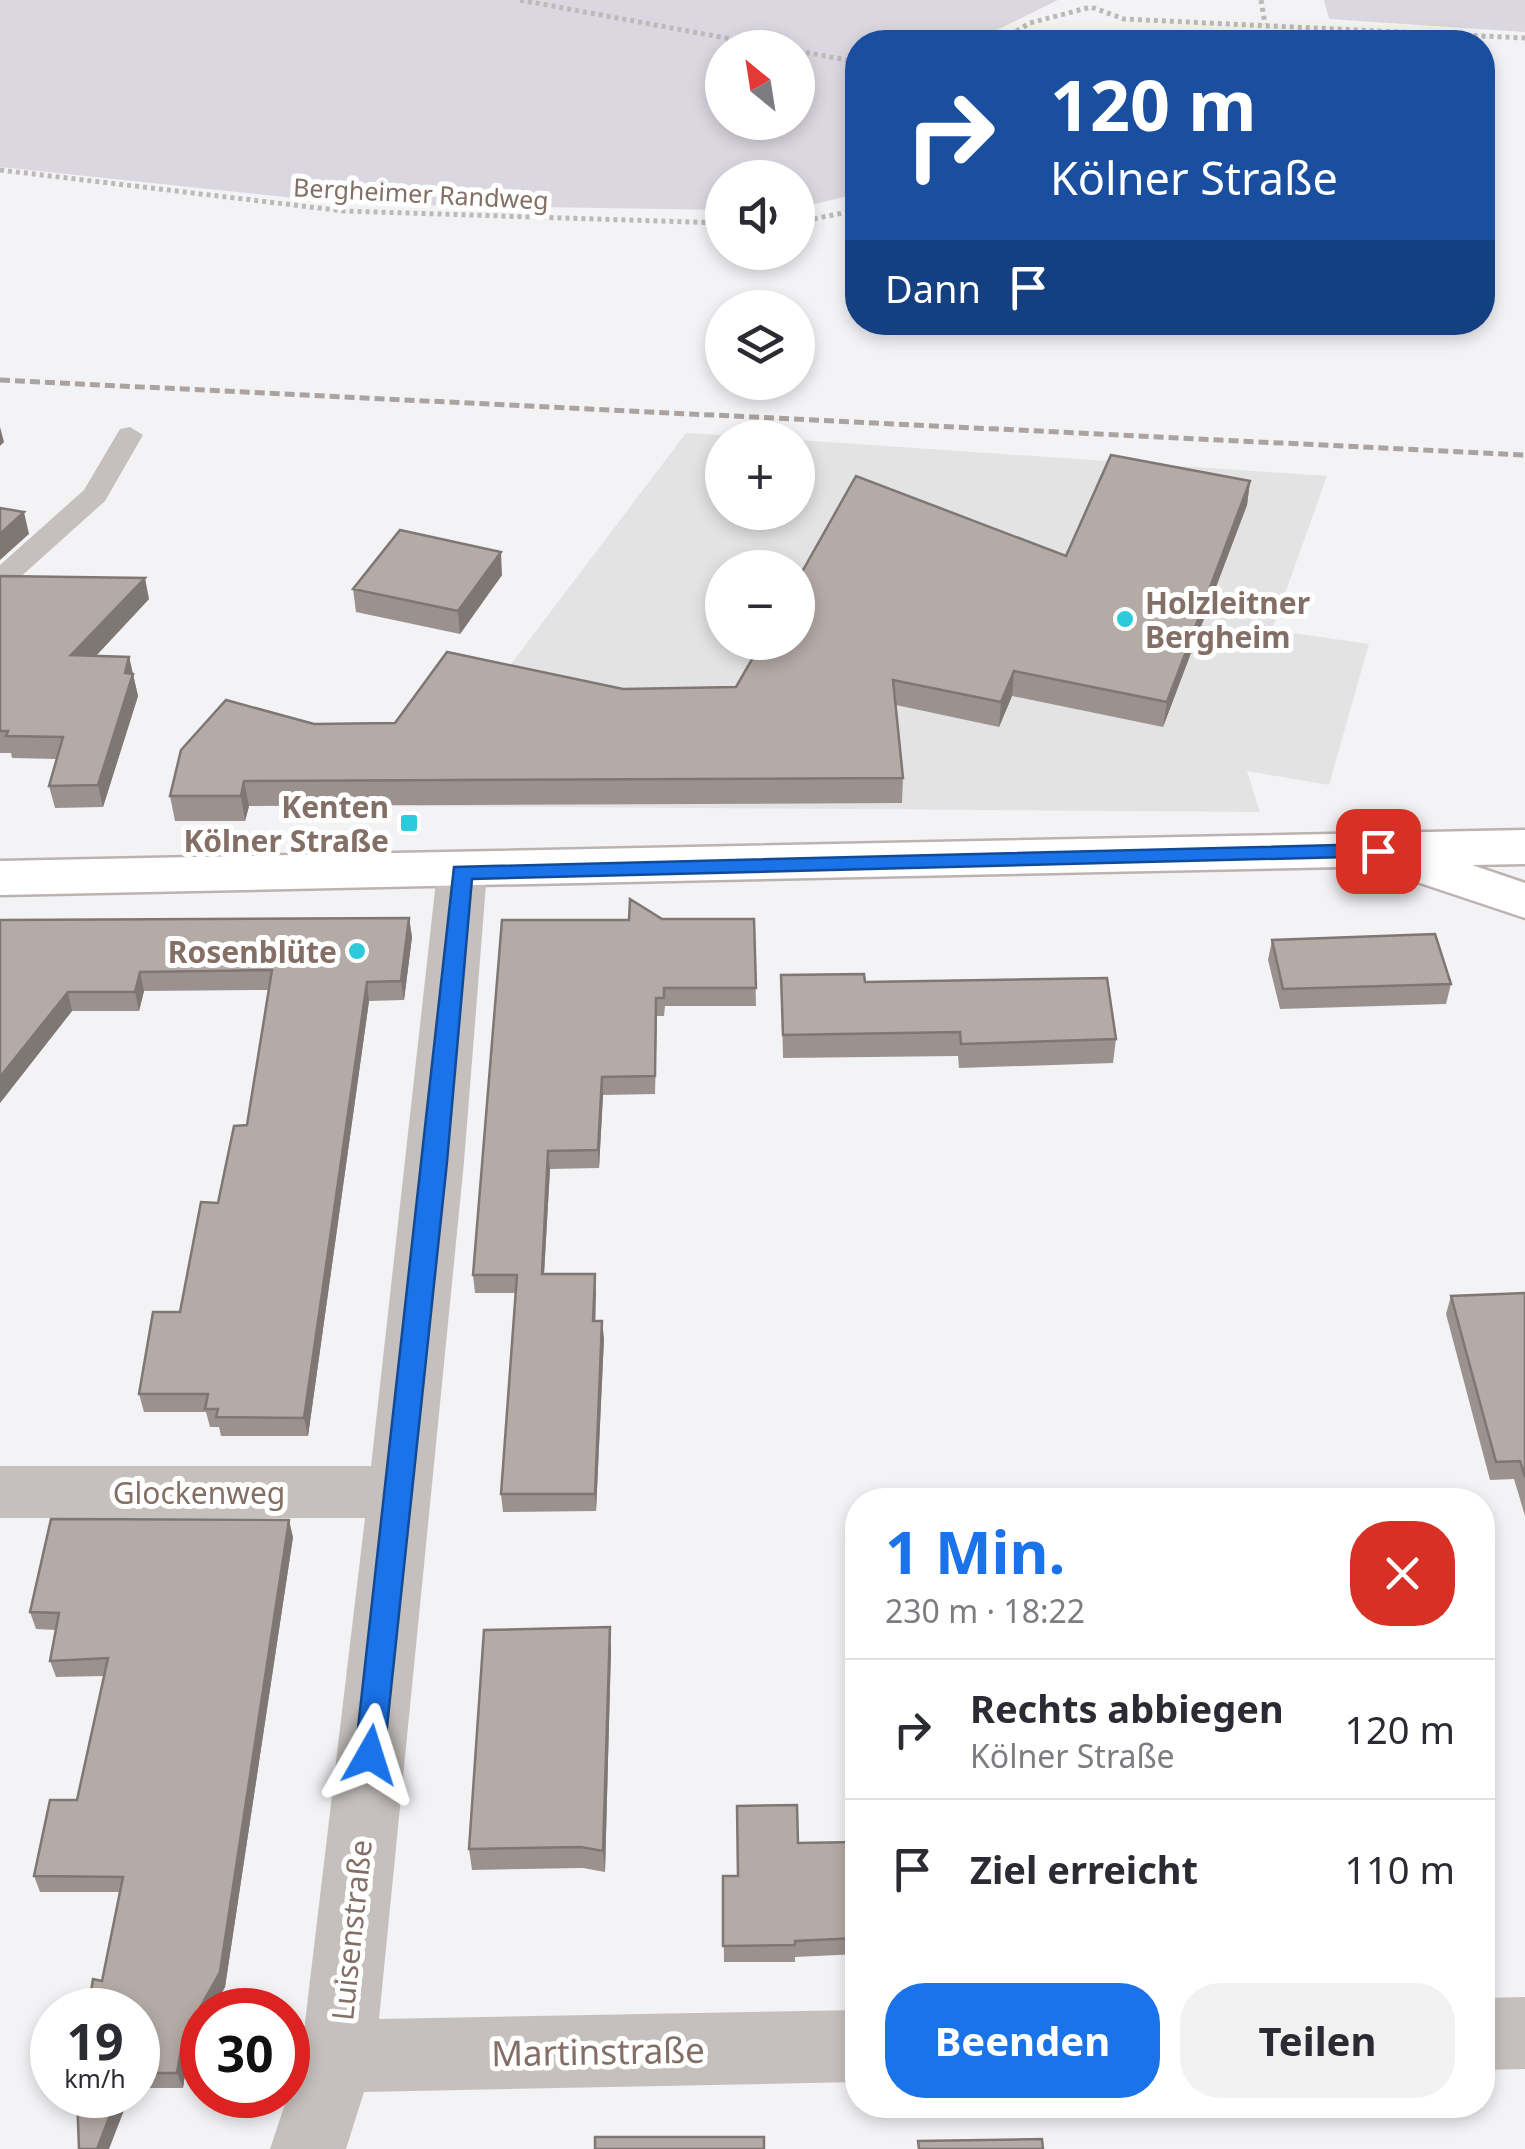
<!DOCTYPE html>
<html lang="de">
<meta charset="utf-8">
<style>
body{margin:0;font-family:"Noto Sans",sans-serif;background:#f2f2f3;color:#2b2b33;height:100vh;display:flex;flex-direction:column;font-size:38px;white-space:nowrap}
*{box-sizing:border-box;margin:0}
p{font-size:32px;color:#7c7c81}
.icon{flex:none;width:55px;height:55px;fill:none;stroke:currentColor;stroke-width:2;stroke-linecap:round;stroke-linejoin:round}
.map{position:relative;flex:1;overflow:hidden}
.sheet{position:absolute;left:845px;top:1488px;width:650px;height:630px;display:flex;flex-direction:column;background:#fff;border-radius:40px;box-shadow:0 5px 15px #0003}
.sheet>*{flex:none}
.guide{position:absolute;left:845px;top:30px;width:650px;height:305px;border-radius:40px;box-shadow:0 5px 15px #0003;background:#1a4fa0;color:#fff;overflow:hidden}
.needle{width:65px;rotate:330deg}
.tools{position:absolute;left:705px;top:30px;display:grid;gap:20px}
.tools a{display:grid;place-items:center;width:110px;height:110px;border-radius:50%;background:#fff;box-shadow:0 5px 15px #0003;font-size:50px}
.speed{position:absolute;left:30px;top:1988px;display:flex;gap:20px;font-size:50px;font-weight:700;text-align:center}
.speed>*{display:grid;place-content:center;width:130px;height:130px;border-radius:50%;background:#fff;box-shadow:0 5px 15px #0003;line-height:1}
.speed small{font-size:25px;font-weight:400}
.speed .limit{border:15px solid #d22;background:#fff;color:#111}
.pin{position:absolute;display:grid;place-items:center;width:85px;height:85px;color:#fff;margin:-42px;border-radius:20px;box-shadow:0 5px 15px #0006}
.me{position:absolute;width:110px;margin:-55px;rotate:6deg;stroke-linejoin:round;filter:drop-shadow(0 0 8px #0008)}
.turn{display:flex;align-items:center;gap:35px;height:210px;padding:0 40px;font-size:45px}
.turn .icon{width:130px;height:130px;stroke-width:2.5}
.turn b{display:block;font-size:70px;line-height:85px}
.then{display:flex;align-items:center;height:95px;padding:0 40px;background:#0003;gap:20px;font-size:38px}
.round{display:grid;place-items:center;flex:none;width:105px;height:105px;border-radius:40px;background:#f2f2f3}
.headline{display:flex;align-items:center;justify-content:space-between;height:170px;padding:0 40px}
h1{font-size:60px;font-weight:700;line-height:75px;color:#1a73e8}
.button{display:flex;gap:20px;margin-top:auto;padding:20px 40px}
.button a{flex:1;height:115px;border-radius:40px;background:#1a73e8;color:#fff;font-size:40px;font-weight:700;line-height:115px;text-align:center}
.button a+a{background:#f2f2f3;color:#2b2b33}
ul{padding:0;list-style:none}
li{display:flex;align-items:center;gap:30px;height:140px;padding:0 40px;border-top:2px solid #e1e1e2}
li div{flex:1}
li b{display:block;font-size:38px}
li em{font-style:normal}
.map>svg:first-child{display:block}
.built{fill:#e4e3e4;fill-rule:evenodd}
.green{fill:#dbd7e0;fill-rule:evenodd}
.lines{fill:none;stroke-linecap:round;stroke-linejoin:round}
.secondary-casing{stroke:#bab3b0;stroke-width:5}
.path{stroke:#bdb9b8;stroke-width:5;stroke-dasharray:4 4;stroke-linecap:butt}
.lane{fill:#c5c0bd;fill-rule:evenodd}
.street{fill:#c5c0bd;fill-rule:evenodd}
.secondary{fill:#fff;fill-rule:evenodd}
.rail{stroke:#aba39f;stroke-width:5;stroke-dasharray:10 5;stroke-linecap:butt}
.wall{fill:#9b928f}
.shaded-wall{fill:#7e7774}
.building{fill:#b4aaa6;stroke:#7e7774;stroke-width:2.5}
.route{fill:#1a73e8;stroke:#114b97;stroke-width:2.5}
.poi-dot{fill:#2dcadc;stroke:#fff;stroke-width:4}
.labels{text-anchor:middle;dominant-baseline:central;stroke-width:10;stroke-linejoin:round;paint-order:stroke}
.far-street-label{font-size:25px;fill:#836f66;stroke:#fff}
.poi-label{font-size:30px;font-weight:bold;fill:#836f66;stroke:#fff;text-anchor:end}
.street-label{font-size:30px;fill:#836f66;stroke:#fff}
.near-street-label{font-size:35px;fill:#836f66;stroke:#fff}
</style>
<div class="map">
<svg width="1525" height="2149" viewBox="0 0 1525 2149">
<rect width="100%" height="100%" fill="#f3f3f6"/>
<path class="built" d="M686,433l73,4 -37,1v74h76v-72l529,36 -55,154 97,14 -40,141 -82,-14 13,41 -845,-6 2,-18zM722,568h76v74h-76z"/>
<path class="green" d="M0,0h1058l-61,30 -5,12h-134l-1,152 -59,14v-30h-76v32l-372,-6 -350,-37zM722,48h76v74h-76z
M1324,0h201v32l-196,-13z"/>
<g class="lines">
<defs>
<path id="secondary" d="M1525,830v34l-53,1 53,18v35l-129,-43 -5,-9 -1391,29v-34z"/>
</defs>
<use href="#secondary" class="secondary-casing"/>
<path class="path" d="M520,0l260,48
M1261,0l4,24
M1006,42l2,-6 22,-13 61,-16 33,12 401,19
M798,51l60,11
M0,170l344,41 378,12
M798,222l60,-12"/>
<path class="lane" d="M130,427l13,8 -38,66 -89,80 -16,1v-17l84,-75 36,-61z"/>
<path class="street" d="M462,855l18,5 7,12 -23,290 -85,857 479,-9v72l-494,10 -18,57h-76l31,-93 64,-538h-365v-52h371l66,-594 7,-12z
M1525,1997v72l-43,1v-72z"/>
<use href="#secondary" class="secondary"/>
<path class="rail" d="M0,380l1525,75"/>
</g>
<path class="wall" d="M1250,481l-3,24 -84,222 -151,-31 -13,31 -103,-22 7,73 -1,25 -653,3 -4,15h-70l-5,-25 144,-72 81,-1 228,-34 113,-2z
M502,575l-42,59 -104,-22 -3,-23z
M0,576l149,23 -53,57 33,1 9,39 -35,111 -48,1 -6,-22 8,-27 -45,-1 -1,-5h-11z
M409,918l3,19 -8,63 -35,1 -61,435h-87l-2,-9h-9l-4,-15h-62l-5,-18 41,-82 38,-109 29,-78 22,-135 -125,1 -5,20h-67l-72,92v-183z
M754,919l2,87h-91l-1,10h-7l-2,78 -52,1 -4,73 -49,1 -6,105h51v47l9,17 -8,173 -93,1 -2,-18 14,-201h-40l-2,-18 156,-355z
M1272,940l179,44 -5,20 -166,5 -12,-49z
M781,975l84,7 251,57 -3,24 -154,5 -1,-12 -175,2z
M1525,1293v223l-11,-37 -24,1 -44,-166 5,-18z
M293,1537l-68,450 -13,23h-10v18l-14,25 -5,35h-45v-78l-36,-29 18,-89h-80l-6,-16 43,-76 27,-124 -48,1 -6,-16 6,-31 -20,-1 -6,-17z
M611,1649l-6,223 -22,-4 -111,2 -3,-21z
M858,1842v112l-63,3v5h-71l-1,-86h15l60,-33z"/>
<path class="shaded-wall" d="M0,427l4,15 -4,4z
M1250,481l-3,24 -84,222 4,-25z
M24,512l5,22 -29,26v-26z
M501,552l1,23 -42,59 -2,-23z
M145,578l4,21 -73,78 -5,-22z
M129,657l9,39 -35,111 -5,-22z
M1014,671l-2,25 -13,31 2,-25z
M244,781l5,25 -4,15 -4,-25z
M409,918l3,19 -8,63 -3,-19z
M140,972l4,19 -5,20 -4,-19z
M367,982l2,19 -61,435 -4,-18z
M68,992l4,19 -72,92v-26z
M602,1077l1,18 -4,73 -1,-18z
M548,1151l2,18 -7,123 -1,-18z
M595,1274l1,18 -1,47 -2,-18z
M602,1321l2,17 -8,173 -1,-17z
M289,1520l4,17 -68,450 -13,23h-10v18l-14,25 -5,35 -6,-15 6,-35z
M610,1627l1,22 -6,223 -2,-21z
M118,2095h12l-21,54h-12z"/>
<path class="building" d="M1111,455l139,26 -83,221 -153,-31 -13,31 -108,-22 10,98 -659,3 -3,15h-71l11,-46 45,-50 88,24 81,-1 52,-71 176,37 113,-2 26,-45h36v-63l58,-103 210,80z
M0,508l24,4 -24,22z
M400,530l101,22 -43,59 -105,-22z
M0,576l145,2 -74,77 58,2 -4,16 8,1 -35,111 -49,1 14,-49 -57,-1 2,-5h-8z
M630,899l32,20h92l2,69h-92v10h-8l-1,78 -53,1 -4,73 -50,1 -6,123h53l-2,47h9l-7,173h-94l16,-219h-44l29,-355h127z
M409,918l-8,63 -34,1 -63,436 -88,-1 2,-8h-13l3,-15h-69l14,-82h27l21,-110 17,1 16,-77 13,-1 25,-155 -132,2 -5,20h-67l-68,85v-157z
M1435,934l16,50 -168,5 -11,-49z
M864,974l1,8 242,-4 9,61 -155,5 -1,-12 -177,3 -2,-60z
M1525,1293v184l-5,-16 -24,1 -45,-166z
M51,1519l238,1 -69,452 -37,66 -6,35h-39v-63h-50l5,-31 9,2 21,-104 -89,-1 16,-76h27l31,-142 -58,3 9,-48 -29,-1z
M610,1627l-7,224 -22,-4 -112,2 15,-219z
M797,1805l1,38 60,-1v96l-63,3v4l-72,1v-70h15l-1,-70z
M77,2095h41l-21,54h-18z
M595,2137h169v12h-169z
M1042,2139l1,10h-124l-1,-8z"/>
<path class="route" d="M1378,844l11,7 -3,5 -914,23 -25,283 -63,593 -4,9 -10,4 -11,-4 -4,-9 99,-888z"/>
<g class="poi-dot">
<circle cx="1125" cy="619" r="10"/>
<rect x="399" y="813" width="20" height="20" rx="5"/>
<circle cx="357" cy="951" r="10"/>
</g>
<g class="labels">
<g class="far-street-label">
<text transform="translate(421 193) rotate(3)">Bergheimer Randweg</text>
</g>
<g class="poi-label">
<text x="1145" y="602" text-anchor="start">Holzleitner<tspan x="1145" dy="34">Bergheim</tspan></text>
<text x="389" y="806">Kenten<tspan x="389" dy="34">Kölner Straße</tspan></text>
<text x="337" y="951">Rosenblüte</text>
</g>
<g class="street-label">
<text x="199" y="1492">Glockenweg</text>
<text transform="translate(351 1930) rotate(-84)">Luisenstraße</text>
</g>
<g class="near-street-label">
<text transform="translate(598 2051) rotate(-1)">Martinstraße</text>
</g>
</g>
</svg>
<div class="tools">
<a><svg class="needle" viewBox="-14 -14 28 28"><path d="M0-13l5 13h-10z" fill="#e53935"/><path d="M0 13l5-13h-10z" fill="#7c7c81"/></svg></a>
<a><svg class="icon" aria-label="sound" viewBox="0 0 24 24"><path d="M4 9h4l5-4v14l-5-4H4zM17 9q2 3 0 6"/></svg></a>
<a><svg class="icon" aria-label="layers" viewBox="0 0 24 24"><path d="M12 4l9 5-9 5-9-5zM3 14l9 5 9-5"/></svg></a>
<a>+</a>
<a>−</a>
</div>
<div class="speed"><div>19<small>km/h</small></div><div class="limit">30</div></div>
<div class="pin" style="left:1378px;top:851px;background:#d93025"><svg class="icon" aria-label="arrive" viewBox="0 0 24 24"><path d="M6 21V4h12l-3 4 3 4H6"/></svg></div>
<svg class="me" style="left:370px;top:1755px" viewBox="-20 -20 40 40"><path d="M0-17L14 15 0 8-14 15z" fill="#1a73e8" stroke="#fff" stroke-width="4"/></svg>
<div class="guide">
<div class="turn"><svg class="icon" aria-label="right" viewBox="0 0 24 24"><path d="M7 20v-9h11M14 6l5 5-5 5"/></svg><div><b>120 m</b>Kölner Straße</div></div>
<div class="then">Dann<svg class="icon" aria-label="arrive" viewBox="0 0 24 24"><path d="M6 21V4h12l-3 4 3 4H6"/></svg></div>
</div>
<section class="sheet">
<div class="headline"><div><h1>1 Min.</h1><p>230 m · 18:22</p></div><a class="round" style="background:#d93025;color:#fff"><svg class="icon" aria-label="close" viewBox="0 0 24 24"><path d="M6 6l12 12M18 6L6 18"/></svg></a></div>
<ul>
<li><svg class="icon" aria-label="right" viewBox="0 0 24 24"><path d="M7 20v-9h11M14 6l5 5-5 5"/></svg><div><b>Rechts abbiegen</b><p>Kölner Straße</p></div><em>120 m</em></li>
<li><svg class="icon" aria-label="arrive" viewBox="0 0 24 24"><path d="M6 21V4h12l-3 4 3 4H6"/></svg><div><b>Ziel erreicht</b></div><em>110 m</em></li>
</ul>
<div class="button"><a>Beenden</a><a>Teilen</a></div>
</section>
</div>
